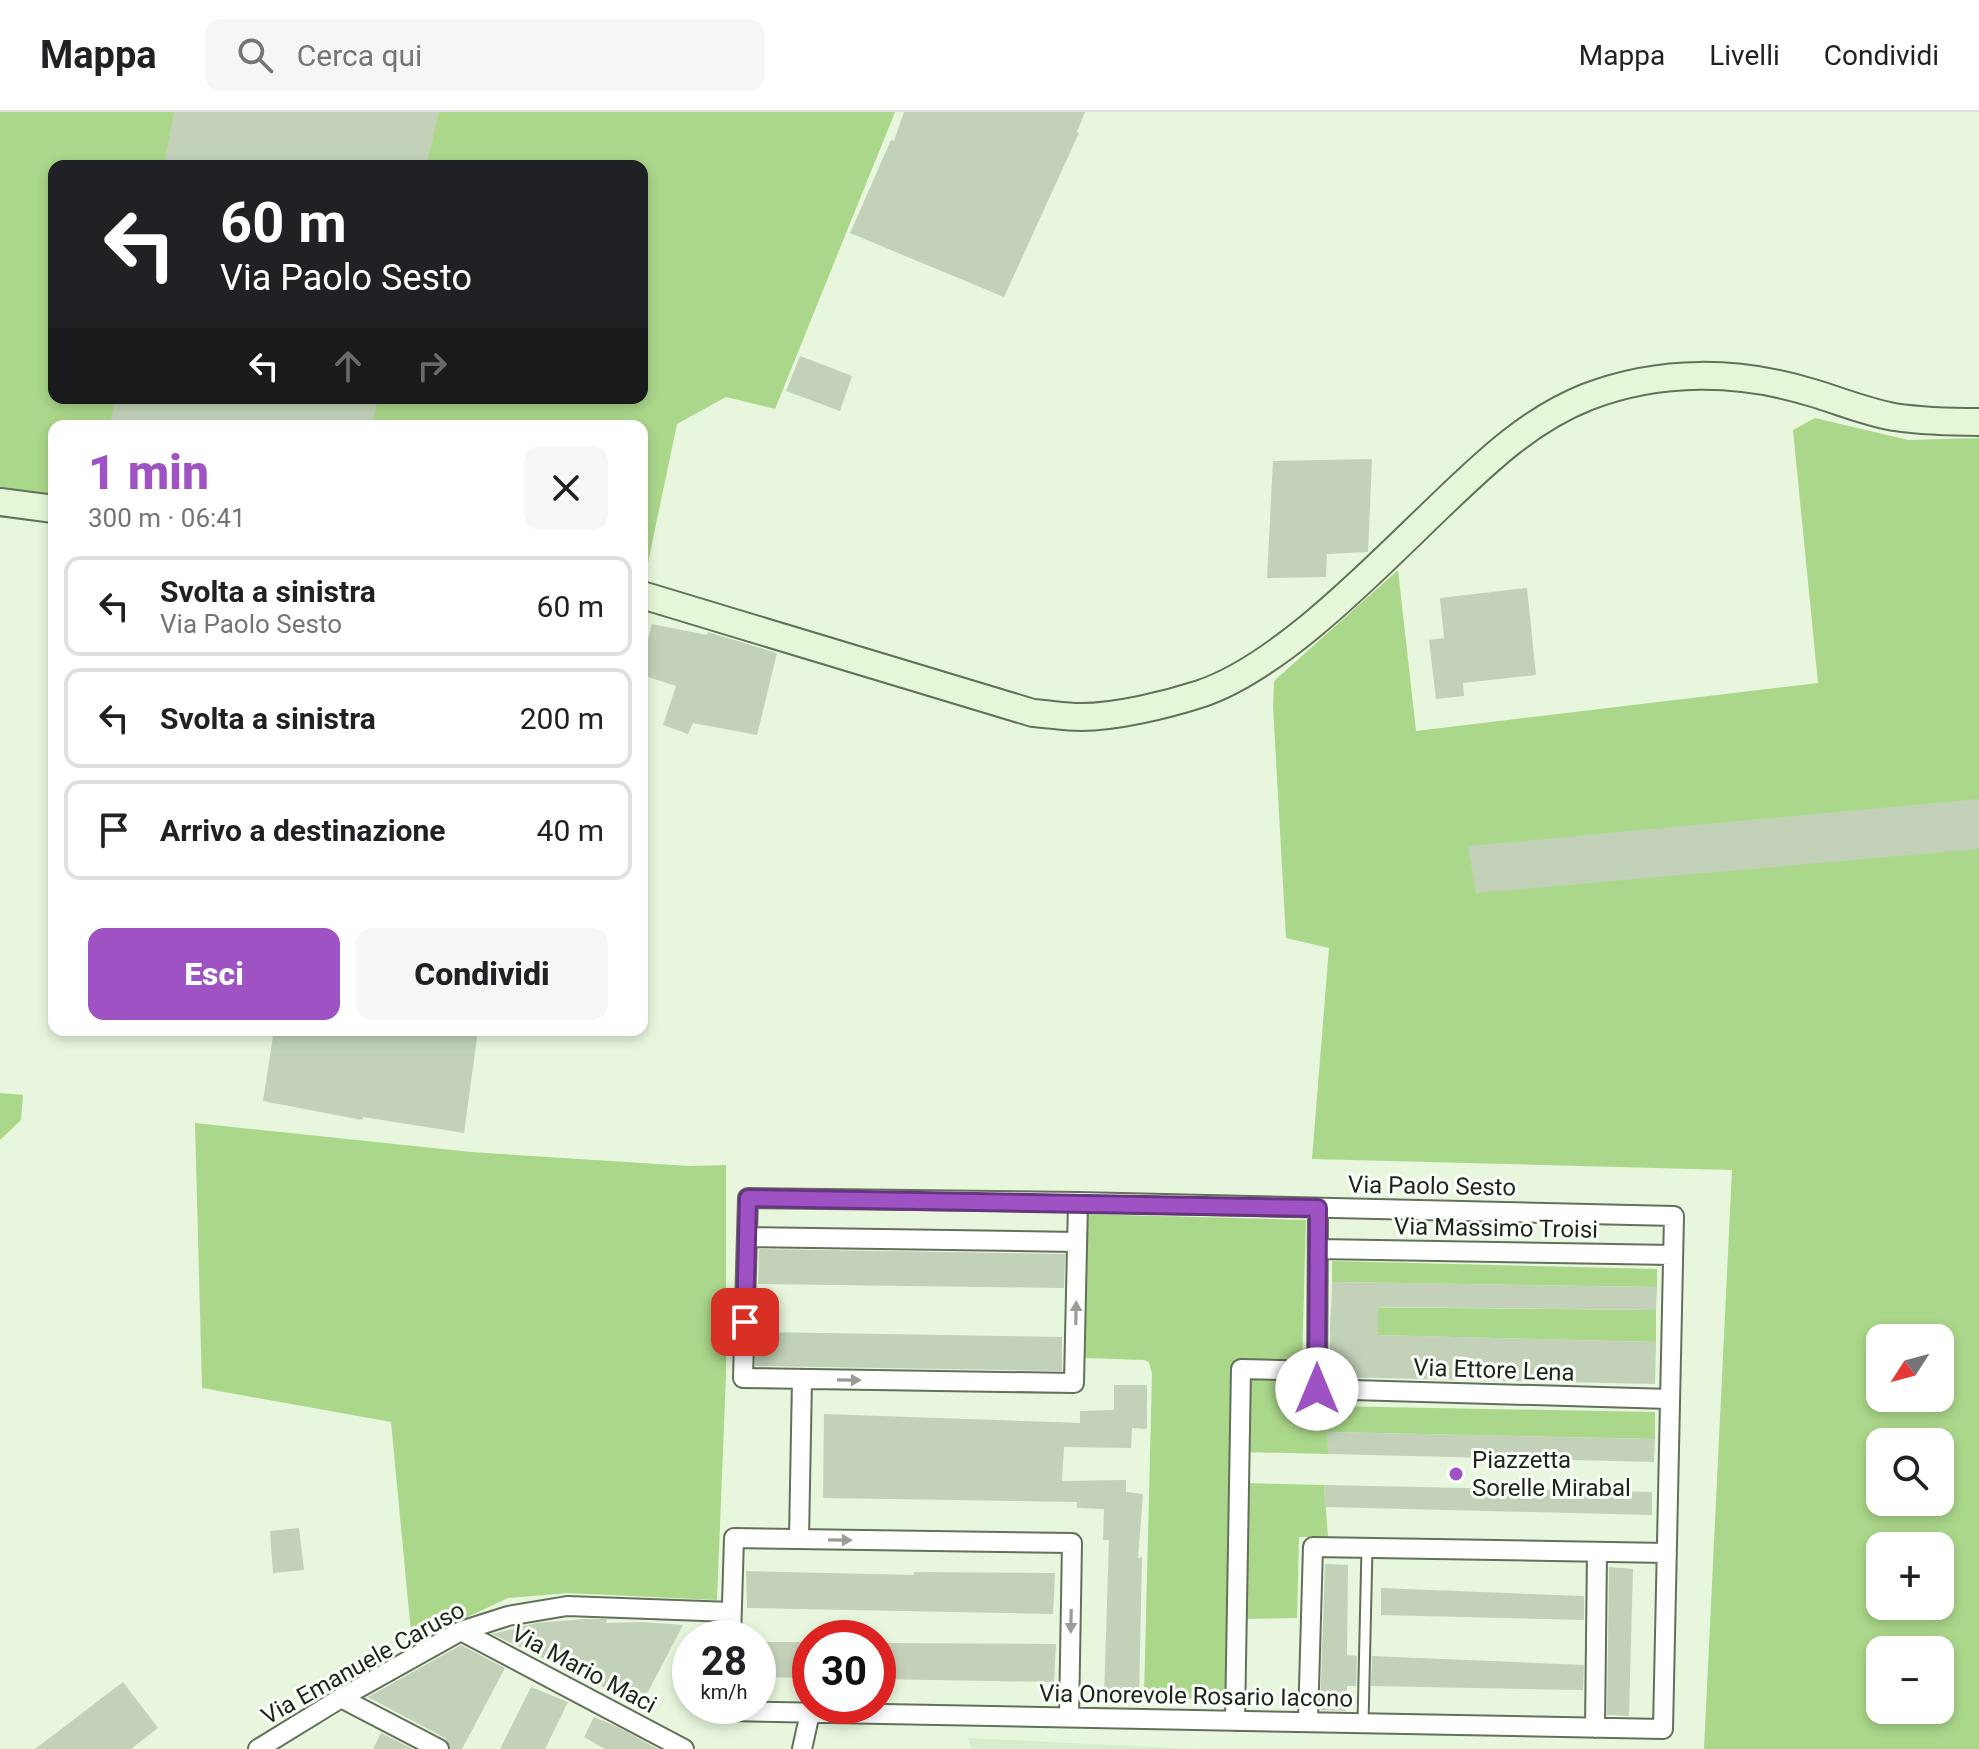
<!DOCTYPE html>
<html lang="it">
<meta charset="utf-8">
<style>
body{margin:0;font-family:Roboto,sans-serif;background:#f6f6f6;color:#202124;height:100vh;display:flex;flex-direction:column;font-size:30px;white-space:nowrap}
*{box-sizing:border-box;margin:0}
p{font-size:26px;color:#757577}
.icon{flex:none;width:44px;height:44px;fill:none;stroke:currentColor;stroke-width:2;stroke-linecap:round;stroke-linejoin:round}
.map{position:relative;flex:1;overflow:hidden}
.drawer{position:absolute;left:48px;top:308px;width:600px;height:616px;display:flex;flex-direction:column;background:#fff;border-radius:16px;box-shadow:0 4px 12px #0003}
.drawer>*{flex:none}
.top-card{position:absolute;left:48px;top:48px;width:600px;height:244px;border-radius:16px;box-shadow:0 4px 12px #0003;background:#202124;color:#fff;overflow:hidden}
.needle{width:52px;rotate:234deg}
.tools{position:absolute;left:1866px;top:1212px;display:grid;gap:16px}
.tools a{display:grid;place-items:center;width:88px;height:88px;border-radius:16px;background:#fff;box-shadow:0 4px 12px #0003;font-size:40px}
.speed{position:absolute;left:672px;top:1508px;display:flex;gap:16px;font-size:40px;font-weight:700;text-align:center}
.speed>*{display:grid;place-content:center;width:104px;height:104px;border-radius:50%;background:#fff;box-shadow:0 4px 12px #0003;line-height:1}
.speed small{font-size:20px;font-weight:400}
.speed .limit{border:12px solid #d22;background:#fff;color:#111}
.pin{position:absolute;display:grid;place-items:center;width:68px;height:68px;color:#fff;margin:-34px;border-radius:16px;box-shadow:0 4px 12px #0006}
.me{position:absolute;width:88px;margin:-44px;rotate:0deg;stroke-linejoin:round;filter:drop-shadow(0 0 6px #0008)}
.turn{display:flex;align-items:center;gap:28px;height:168px;padding:0 40px;font-size:36px}
.turn .icon{width:104px;height:104px;stroke-width:2.5}
.turn b{display:block;font-size:56px;line-height:68px}
.lanes{display:flex;align-items:center;height:76px;padding:0 40px;background:#0003;justify-content:center;gap:40px;direction:ltr}
.lanes .off{opacity:.35}
.round{display:grid;place-items:center;flex:none;width:84px;height:84px;border-radius:16px;background:#f6f6f6}
.summary{display:flex;align-items:center;justify-content:space-between;height:136px;padding:0 40px}
h1{font-size:48px;font-weight:800;line-height:60px;color:#9e52c4}
.cta{display:flex;gap:16px;margin-top:auto;padding:16px 40px}
.cta a{flex:1;height:92px;border-radius:16px;background:#9e52c4;color:#fff;font-size:32px;font-weight:800;line-height:92px;text-align:center}
.cta a+a{background:#f6f6f6;color:#202124}
ul{padding:0;list-style:none}
li{display:flex;align-items:center;gap:24px;height:100px;margin:0 16px 12px;padding:0 24px;border:4px solid #e0e0e0;border-radius:16px}
li div{flex:1}
li b{display:block;font-size:30px}
li em{font-style:normal}
header{display:flex;align-items:center;gap:48px;box-sizing:border-box;height:112px;padding:0 40px;background:#fff;border-bottom:2px solid #e0e0e0}
header strong{font-size:38px}
nav{display:flex;gap:44px;margin-inline-start:auto;font-size:28px}
.search{width:560px;height:72px;background:#f6f6f6;display:flex;align-items:center;gap:20px;box-sizing:border-box;padding:0 28px;border-radius:16px;color:#757577;font-size:30px}
.map>svg:first-child{display:block}
.built{fill:#d8ebcb}
.green{fill:#abd78a;fill-rule:evenodd}
.building{fill:#c2d1b8}
.lines{fill:none;stroke-linecap:round;stroke-linejoin:round}
.lane-casing{stroke:#63705a;stroke-width:13}
.street-casing{stroke:#63705a;stroke-width:22}
.secondary-casing{stroke:#63705a;stroke-width:30}
.lane{stroke:#fff;stroke-width:9}
.street{stroke:#fff;stroke-width:18}
.secondary{stroke:#e6f7d8;stroke-width:26}
.oneway{fill:#9a9c98}
.route-casing{stroke:#67357f;stroke-width:20}
.route{stroke:#9e52c4;stroke-width:14}
.poi-dot{fill:#9e52c4;stroke:#fbfff9;stroke-width:3}
.labels{text-anchor:middle;dominant-baseline:central;stroke-width:6;stroke-linejoin:round;paint-order:stroke}
.street-label{font-size:24px;fill:#1f241b;stroke:#fbfff9}
.poi-label{font-size:24px;fill:#1f241b;stroke:#fbfff9;text-anchor:start}
</style>
<header>
<strong>Mappa</strong>
<div class="search"><svg class="icon" aria-label="search" viewBox="0 0 24 24"><circle cx="10" cy="10" r="6"/><path d="M15 15l6 6"/></svg>Cerca qui</div>
<nav><a>Mappa</a><a>Livelli</a><a>Condividi</a></nav>
</header>
<div class="map">
<svg width="1979" height="1637" viewBox="0 0 1979 1637">
<rect width="100%" height="100%" fill="#e7f6dc"/>
<path class="built" d="M968,1626l227,11h-224z"/>
<path class="green" d="M0,0h895l-120,297 -49,-12 -49,27 -33,158 -2,-156h-588v74l-54,-9zM54,54h588v232h-588z
M1815,306l93,22 71,-2v1311h-275l28,-579 -420,-11 17,-211 -43,-10 -13,-232 1,-25 124,-111 18,161 402,-48 -25,-253zM1880,1226h60v60h-60zM1880,1330h60v60h-60zM1880,1434h60v60h-60zM1880,1538h60v60h-60z
M0,981l23,2 -2,25 -21,20z
M195,1011l276,29 218,14 37,-1v210l-9,225 -149,-7 -60,5 -96,45 -21,-221 -189,-34z
M1086,1102l220,6 -4,142 -62,3 -11,335 -85,-3 8,-323 -3,-12 -5,-2 -59,-2z
M1332,1149l325,8v18l-325,-5z
M1331,1195l325,3v32l-326,-8z
M1245,1261h57l2,30 23,2 1,6v-5l327,6v27l-327,-7v22l-84,-2z
M1243,1371l81,2 4,52h-29l-2,81 -55,1z"/>
<path class="building" d="M174,0h265l-13,54h-252l-10,-1z
M904,0h181l-8,20 2,1 -75,164 -154,-64 41,-93 3,1z
M800,244l52,20 -12,35 -54,-20z
M116,286h262l-6,28h-263z
M1372,347l-4,93 -41,2 -1,23 -59,1 6,-117z
M1527,476l9,87 -73,8 1,13 -28,3 -7,-59 15,-2 -4,-40z
M652,512l55,11 1,-3 69,21 -20,82 -64,-12 -5,11 -25,-9 13,-39 -34,-11v-13z
M1979,687v50l-503,44 -8,-47z
M274,918h204l-14,103 -101,-16 -1,3 -99,-19z
M759,1137l306,5 -1,34 -306,-4z
M1332,1170l325,5 -1,23 -278,-3v28l278,7 -1,42 -326,-7z
M756,1220l306,5v34l-307,-5z
M1114,1273h33v44l-15,-1 -1,20 -67,-1 -2,34 64,-1v12l17,2 -5,64 4,-1 -3,140 -35,-1 5,-156h-6l1,-31 -27,-1v-6l-254,-4 1,-84 256,9v-12l34,-1z
M1327,1320l328,7 -1,23 -326,-8z
M1324,1373l328,7v23l-327,-8z
M299,1416l5,42 -31,3 -3,-42z
M1325,1452l23,1 -1,90 10,1 -1,30h-9l-1,25 -26,-1z
M1609,1455l24,2 -4,147 -22,-1z
M746,1459l168,4v-3l141,1 -2,41 -306,-6z
M1381,1476l203,8v24l-203,-5z
M585,1507h22l-1,4 36,-1 41,3 -42,80 -149,-71 44,-11z
M758,1530h52v36l-52,-1z
M878,1531l178,1 -2,38 -176,-3z
M461,1533l44,23 -43,81h-11l-6,-11 -77,-41z
M1372,1544l212,9 -1,25 -212,-4z
M123,1570l35,46 -27,21h-96z
M531,1575l37,15 -23,47h-45z
M594,1605l24,10 40,22h-53l-21,-12z
M381,1621l32,16h-40z"/>
<g class="lines">
<defs>
<path id="lane" d="M1363,1611l4,-175"/>
<path id="street" d="M1318,1096l-1,181 353,10
M747,1125l330,5
M1318,1137l355,6
M799,1427l3,-160
M461,1519l223,118
M731,1526l3,-100 338,5 -3,174
M341,1586l98,51
M729,1594v5l934,18 11,-513 -596,-14 -330,-4 -5,180 331,5 4,-181
M1235,1609l6,-352 76,2
M1308,1610l5,-175 354,6
M1595,1616l2,-176
M258,1637l83,-51 120,-67 47,-15 59,-10 164,6
M802,1637l8,-36"/>
<path id="secondary" d="M0,390l54,7
M642,483l391,118c16,1 32,4 48,4 35,0 85,-12 119,-23 82,-27 179,-130 242,-190 44,-42 87,-84 145,-107 73,-28 152,-27 226,-4 27,8 53,19 81,24 28,4 57,5 85,5"/>
</defs>
<use href="#lane" class="lane-casing"/>
<use href="#street" class="street-casing"/>
<use href="#secondary" class="secondary-casing"/>
<use href="#lane" class="lane"/>
<use href="#street" class="street"/>
<use href="#secondary" class="secondary"/>
</g>
<defs><path id="oneway-solid" d="M-6-.8H1V-3.2L6.5 0L1 3.2V.8H-6Z" transform="scale(2)"/></defs>
<g class="oneway">
<use href="#oneway-solid" transform="translate(1076 1201) rotate(-89)"/>
<use href="#oneway-solid" transform="translate(849 1268) rotate(1)"/>
<use href="#oneway-solid" transform="translate(840 1428) rotate(1)"/>
<use href="#oneway-solid" transform="translate(1071 1509) rotate(91)"/>
</g>
<g class="lines">
<defs>
<path id="route" d="M745,1210l3,-124 570,10 -1,181"/>
</defs>
<use href="#route" class="route-casing"/>
<use href="#route" class="route"/>
</g>
<circle class="poi-dot" cx="1456" cy="1362" r="8"/>
<g class="labels">
<g class="street-label">
<text transform="translate(1432 1074) rotate(1)">Via Paolo Sesto</text>
<text transform="translate(1496 1116) rotate(1)">Via Massimo Troisi</text>
<text transform="translate(1494 1258) rotate(2)">Via Ettore Lena</text>
<text transform="translate(363 1551) rotate(-29)">Via Emanuele Caruso</text>
<text transform="translate(584 1557) rotate(28)">Via Mario Maci</text>
<text transform="translate(1196 1584) rotate(1)">Via Onorevole Rosario Iacono</text>
</g>
<g class="poi-label">
<text x="1472" y="1348">Piazzetta<tspan x="1472" dy="28">Sorelle Mirabal</tspan></text>
</g>
</g>
</svg>
<div class="tools">
<a><svg class="needle" viewBox="-14 -14 28 28"><path d="M0-13l5 13h-10z" fill="#e53935"/><path d="M0 13l5-13h-10z" fill="#757577"/></svg></a>
<a><svg class="icon" aria-label="search" viewBox="0 0 24 24"><circle cx="10" cy="10" r="6"/><path d="M15 15l6 6"/></svg></a>
<a>+</a>
<a>−</a>
</div>
<div class="speed"><div>28<small>km/h</small></div><div class="limit">30</div></div>
<div class="pin" style="left:745px;top:1210px;background:#d93025"><svg class="icon" aria-label="arrive" viewBox="0 0 24 24"><path d="M6 21V4h12l-3 4 3 4H6"/></svg></div>
<svg class="me" style="left:1317px;top:1277px" viewBox="-20 -20 40 40"><circle r="19" fill="#fff"/><path d="M0-13L10 11 0 6-10 11z" fill="#9e52c4"/></svg>
<div class="top-card">
<div class="turn"><svg class="icon" aria-label="left" viewBox="0 0 24 24"><path d="M17 20v-9H6M10 6l-5 5 5 5"/></svg><div><b>60 m</b>Via Paolo Sesto</div></div>
<div class="lanes"><svg class="icon" aria-label="left" viewBox="0 0 24 24"><path d="M17 20v-9H6M10 6l-5 5 5 5"/></svg><svg class="icon off" aria-label="ahead" viewBox="0 0 24 24"><path d="M12 20V5M6 11l6-6 6 6"/></svg><svg class="icon off" aria-label="right" viewBox="0 0 24 24"><path d="M7 20v-9h11M14 6l5 5-5 5"/></svg></div>
</div>
<section class="drawer">
<div class="summary"><div><h1>1 min</h1><p>300 m · 06:41</p></div><a class="round"><svg class="icon" aria-label="close" viewBox="0 0 24 24"><path d="M6 6l12 12M18 6L6 18"/></svg></a></div>
<ul>
<li><svg class="icon" aria-label="left" viewBox="0 0 24 24"><path d="M17 20v-9H6M10 6l-5 5 5 5"/></svg><div><b>Svolta a sinistra</b><p>Via Paolo Sesto</p></div><em>60 m</em></li>
<li><svg class="icon" aria-label="left" viewBox="0 0 24 24"><path d="M17 20v-9H6M10 6l-5 5 5 5"/></svg><div><b>Svolta a sinistra</b></div><em>200 m</em></li>
<li><svg class="icon" aria-label="arrive" viewBox="0 0 24 24"><path d="M6 21V4h12l-3 4 3 4H6"/></svg><div><b>Arrivo a destinazione</b></div><em>40 m</em></li>
</ul>
<div class="cta"><a>Esci</a><a>Condividi</a></div>
</section>
</div>
